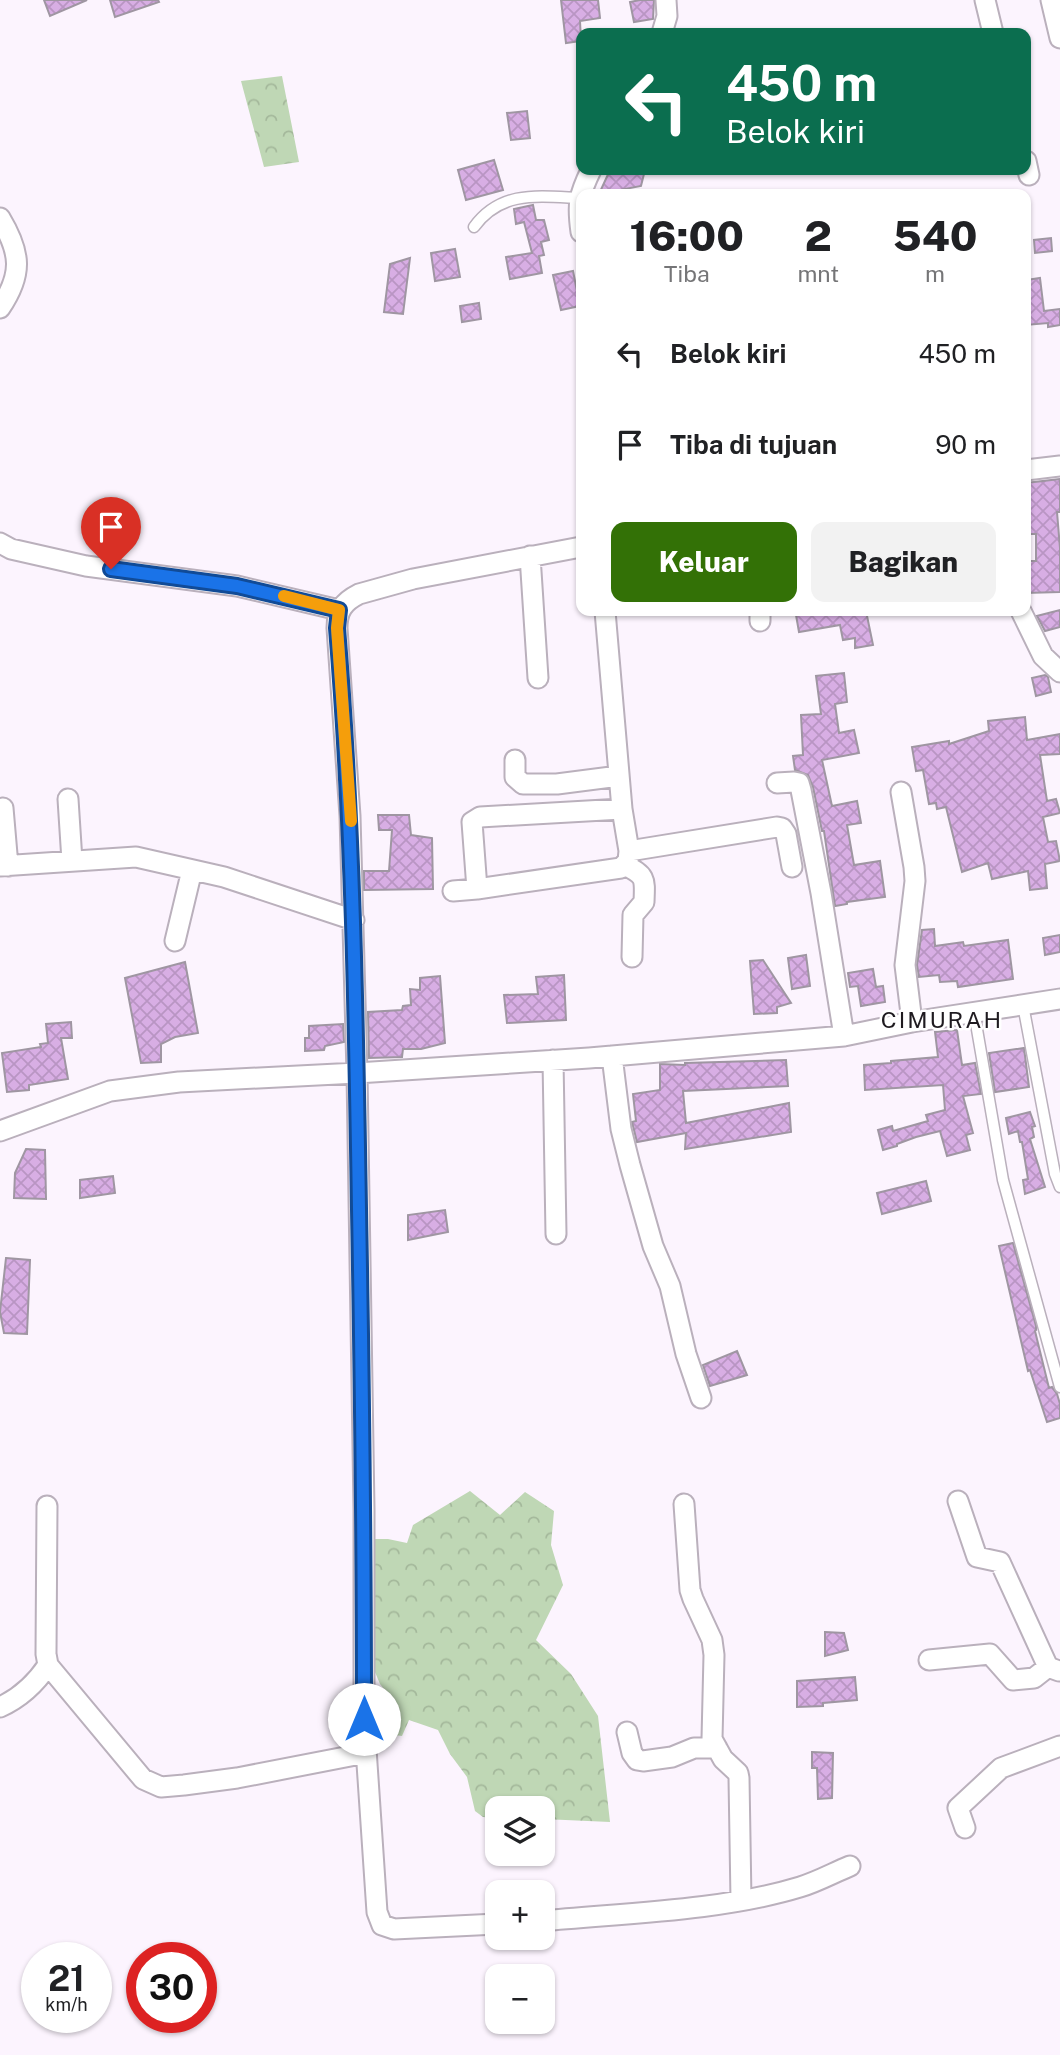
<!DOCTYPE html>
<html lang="id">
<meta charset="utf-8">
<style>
body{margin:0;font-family:"Public Sans",sans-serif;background:#f2f2f2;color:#202124;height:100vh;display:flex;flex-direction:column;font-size:26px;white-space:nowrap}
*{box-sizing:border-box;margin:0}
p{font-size:23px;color:#757577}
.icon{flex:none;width:38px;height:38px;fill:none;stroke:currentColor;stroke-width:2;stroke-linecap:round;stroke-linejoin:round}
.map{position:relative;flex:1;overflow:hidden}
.details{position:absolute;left:576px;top:189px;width:455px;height:427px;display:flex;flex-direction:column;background:#fff;border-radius:14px;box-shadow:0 2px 5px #0004}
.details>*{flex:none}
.guide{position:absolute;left:576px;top:28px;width:455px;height:147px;border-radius:14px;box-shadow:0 2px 5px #0004;background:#0b6e4f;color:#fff;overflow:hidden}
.controls{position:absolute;left:485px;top:1796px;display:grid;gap:14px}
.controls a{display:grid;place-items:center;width:70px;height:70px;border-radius:14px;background:#fff;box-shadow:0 2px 5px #0004;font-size:35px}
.speed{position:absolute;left:21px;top:1942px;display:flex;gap:14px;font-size:35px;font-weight:700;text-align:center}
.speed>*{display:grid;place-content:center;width:91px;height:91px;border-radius:50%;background:#fff;box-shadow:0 2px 5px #0004;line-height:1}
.speed small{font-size:18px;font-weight:400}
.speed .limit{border:10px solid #d22;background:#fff;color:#111}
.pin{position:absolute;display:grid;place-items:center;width:60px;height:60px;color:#fff;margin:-72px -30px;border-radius:50% 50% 50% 0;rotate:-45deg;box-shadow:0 0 7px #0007}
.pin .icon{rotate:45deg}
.me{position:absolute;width:77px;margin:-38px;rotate:0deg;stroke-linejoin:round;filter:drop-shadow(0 0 5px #0008)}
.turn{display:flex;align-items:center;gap:24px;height:147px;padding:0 35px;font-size:32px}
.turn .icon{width:91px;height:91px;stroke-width:2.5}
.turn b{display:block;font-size:49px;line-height:60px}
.eta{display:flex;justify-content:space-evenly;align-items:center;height:119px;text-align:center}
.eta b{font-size:42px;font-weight:800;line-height:49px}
.cta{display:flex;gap:14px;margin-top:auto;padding:14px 35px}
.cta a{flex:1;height:80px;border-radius:14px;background:#337106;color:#fff;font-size:28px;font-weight:800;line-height:80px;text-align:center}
.cta a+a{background:#f2f2f2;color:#202124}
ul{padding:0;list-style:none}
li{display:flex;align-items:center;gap:21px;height:91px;padding:0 35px}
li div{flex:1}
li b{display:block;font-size:26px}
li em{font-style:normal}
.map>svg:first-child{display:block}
.forest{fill:url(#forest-crowns)}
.building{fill:url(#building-cross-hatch);stroke:#9f96a2;stroke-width:2}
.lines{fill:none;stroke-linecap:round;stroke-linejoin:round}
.lane-casing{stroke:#bab0bc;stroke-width:13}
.street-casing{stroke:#bab0bc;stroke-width:23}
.lane{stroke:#fff;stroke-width:10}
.street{stroke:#fff;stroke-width:19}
.route-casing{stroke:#114b97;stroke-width:18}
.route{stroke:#1a73e8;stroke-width:12}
.slow{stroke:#f59e0b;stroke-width:12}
.labels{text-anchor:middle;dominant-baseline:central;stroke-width:5;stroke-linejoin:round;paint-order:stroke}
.quarter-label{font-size:23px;letter-spacing:2px;fill:#1f1b20;stroke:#fff}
</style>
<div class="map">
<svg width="1060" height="2055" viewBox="0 0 1060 2055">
<defs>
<pattern id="forest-crowns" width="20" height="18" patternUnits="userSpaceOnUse" patternTransform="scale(1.75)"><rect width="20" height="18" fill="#bfd7b5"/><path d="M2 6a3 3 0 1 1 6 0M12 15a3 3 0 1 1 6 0" fill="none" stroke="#a4b89b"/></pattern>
<pattern id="building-cross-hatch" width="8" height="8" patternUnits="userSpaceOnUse" patternTransform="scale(1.75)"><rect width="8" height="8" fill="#d8aee4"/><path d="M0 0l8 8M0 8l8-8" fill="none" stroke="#b995c3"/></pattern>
</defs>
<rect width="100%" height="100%" fill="#fcf4fe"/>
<path class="forest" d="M282,76l17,86 -35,5 -23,-86z
M470,1491l30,24 25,-23 29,19 -3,34 12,40 -27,55 35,34 27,42 12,106 -67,-3 -1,-11h-45v10l-14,-1 -8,-6 -8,-34 -17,-23 -12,-24 -29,-10 -7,16 -16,-2 6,-35 -12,-15 -8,-19 -1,-126h17l19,4 6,-18z"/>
<path class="building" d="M44,0h43l-37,16z
M110,0h48l1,2 -44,15z
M561,0h37l2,18 -20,3 1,20 -15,2z
M640,0h14l-1,19 -19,3 -4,-20z
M527,111l3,27 -19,2 -4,-27z
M494,160l9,30 -37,10 -8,-30z
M610,170h35l-4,16 -42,8z
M533,205l3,15h8l5,20 -8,2 3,13 -5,1 3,17 -32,6 -4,-22 26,-4 -8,-31 -8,2 -2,-15z
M1051,238l1,13 -17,2 -1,-13z
M455,249l5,28 -25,4 -4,-28z
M410,258l-7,56 -19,-2 6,-48z
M573,271l7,35 -19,4 -8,-35z
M1040,278l4,33 16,-2v16l-12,2v-4l-22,2v-12h2l-2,-33z
M479,303l2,16 -19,3 -2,-16z
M1060,479v33h-3l3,36v44l-34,1v-32h10v-27h-10v-51z
M1060,610v17l-15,4 -8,-15z
M820,611h46l7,34 -18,3v-10l-12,2 -3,-15 -41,7 -3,-17z
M844,673l3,29 -12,2 4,29 15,-3 5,23 -37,7 10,46 25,-5 4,22 -14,2 7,40 26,-4 5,36 -38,5v2l-12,2 -11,-75h-2l-9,-44 -5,-12 -13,-5 -2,-14 10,-1 -2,-40 20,-1 -5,-38z
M1045,675l3,2 3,15 -15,4 -4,-18z
M1025,717l2,23 33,-6v20l-20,1 7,46 9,-2 4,14 -17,4 5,25 8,-1 4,20 -15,3 2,24 -17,2 -2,-19 -36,8 -4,-16 -26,9 -16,-65 -9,2 -1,-6 -7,1 -6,-34 -7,1 -4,-24 37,-6v3l40,-13 -1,-10z
M378,815h31l2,20 21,3 1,51 -69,1v-19h25l3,-41h-13z
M934,929l1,17 28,-4 1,4 44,-6 5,39 -55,8 -1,-6 -17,1 -1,-7 -20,2 -2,-12 5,-35z
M1060,935v17l-15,3 -2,-17z
M806,955l4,31 -18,3 -4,-31z
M763,960l28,43 -14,4v6l-23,1 -4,-53z
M185,962l13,71 -23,4 -14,7v18l-20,1 -16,-85z
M873,969l3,18 7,-1 2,16 -24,4 -3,-20 -8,1 -2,-14z
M564,975l2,45 -59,3 -3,-28 34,-1 -2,-17z
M440,976l5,67 -24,6h-18l-1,8 -33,1 -1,-46 34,-2 1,-4 8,-1 -1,-16 10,1v-12z
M71,1022l1,16h-11l7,41 -39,6v5l-22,2 -5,-39 39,-6 -1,-3 8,-1 -2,-19z
M343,1024l1,18 -19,4 -1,4 -19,1v-13h4v-12z
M957,1030l5,35 13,-2 6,31 -18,2 10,37 -7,2 4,15 -23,6 -7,-25 -24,6 -19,7v2l-14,4 -5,-20 14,-4 1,5 35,-10 -2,-6 19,-5 -2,-25 -78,5 -1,-25 27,-2v-2l47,-4 -3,-25z
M1024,1048l5,39 -34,5 -6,-39z
M786,1060l2,26 -105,5 3,32 103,-20 2,29 -106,17 1,-16 -49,9 -5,-20 4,-1 -3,-27 27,-4v-26l25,1v-2z
M1030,1112l5,14 -3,1 2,10 -4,2 15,48 -20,7 -2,-14 5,-1 -6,-37h-2l-2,-11 -9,3 -3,-16z
M26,1149l19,1 1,49 -32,-1 1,-25z
M113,1176l2,17 -35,5v-18z
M926,1181l5,20 -49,13 -5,-21z
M445,1210l3,22 -40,8v-25z
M1013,1243l23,83v4l-1,1 14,57 3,-1 5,7 3,10v14l-13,4 -17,-52 -2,1 -29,-125z
M6,1258l24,2 -3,74 -23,-1 -4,-21z
M737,1351l10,24 -37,11 -7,-21z
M825,1632l19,1 4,17 -23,6z
M855,1677l2,23 -34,3v3l-26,1v-26z
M812,1752l21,1 -1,45 -14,1 -1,-31h-5z"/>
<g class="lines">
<defs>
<path id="lane" d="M474,227c27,-37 65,-31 105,-29
M1023,1005l32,169 5,13
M974,1012l29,168 57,207"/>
<path id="street" d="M985,0l8,33
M1051,0l9,38
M662,33l5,-17 -1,-16
M1026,161l3,14
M0,218c21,35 23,56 0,90
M581,232c-4,-29 -2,-37 10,-62
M1026,470l34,-4
M0,543l11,6 75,17 151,20 102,24
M530,556l8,122
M605,611l17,198 7,42 -1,10 -7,7 -144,21 -5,-67 8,-5 142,-8
M760,611v10
M1021,611l22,45 17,16
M515,760v17l8,7h34l62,-8
M777,783l17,-1 5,1 2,7 20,103 23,143
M901,792l13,75 1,14 -10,84 7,57
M68,799l4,62
M3,808l5,58
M629,851l148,-24 5,1 4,6 6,33
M625,865c21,11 20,13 19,37l-11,13 -1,42
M0,866l136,-9 88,20 130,43
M453,891l24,-2
M175,941l17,-71
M612,1056l9,73 9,36 23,81 17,40 16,68 15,44
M553,1060l3,174
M0,1131l110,-40 69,-9 178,-9 -7,-257 -13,-188c0,-17 6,-26 22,-34l54,-15 168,-32
M958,1501l19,56 23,5 48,105
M684,1504l6,86 3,9 19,41 2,15 -2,84 11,20 15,14 1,5 2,122
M47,1506l-1,148 2,11 95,114 18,8 23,-2 53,-7 129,-25
M929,1660l61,-6 23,26 21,-2 14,-11 11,4
M0,1707c20,-9 36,-24 48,-42
M627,1732l5,21 5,7 6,1 29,-4 22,-9h23
M965,1828l-7,-20 43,-40 59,-22
M542,1921c83,-8 179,-10 258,-34 17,-5 33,-14 50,-21
M497,1924l-103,5 -12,-4 -5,-13 -13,-193v-209l-7,-437 232,-15 255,-22 68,-14 148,-23"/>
</defs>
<use href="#lane" class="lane-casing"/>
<use href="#street" class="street-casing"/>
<use href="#lane" class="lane"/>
<use href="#street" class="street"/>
</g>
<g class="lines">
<defs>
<path id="route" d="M111,569l126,17 102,24 -2,18c16,194 19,387 22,581 3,170 5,340 5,510"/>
</defs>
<use href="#route" class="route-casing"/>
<use href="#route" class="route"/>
<path class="slow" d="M284,596l55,14 -2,18 14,193"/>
</g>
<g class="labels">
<g class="quarter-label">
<text x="942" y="1019">CIMURAH</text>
</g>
</g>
</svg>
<div class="controls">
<a><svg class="icon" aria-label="layers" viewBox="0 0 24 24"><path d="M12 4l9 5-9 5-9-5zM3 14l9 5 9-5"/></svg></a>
<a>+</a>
<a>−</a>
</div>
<div class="speed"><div>21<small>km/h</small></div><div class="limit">30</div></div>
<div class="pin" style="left:111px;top:569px;background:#d93025"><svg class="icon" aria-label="arrive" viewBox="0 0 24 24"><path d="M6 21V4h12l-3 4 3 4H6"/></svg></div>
<svg class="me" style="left:364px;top:1719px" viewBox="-20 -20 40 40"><circle r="19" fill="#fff"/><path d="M0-13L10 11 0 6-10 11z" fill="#1a73e8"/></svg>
<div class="guide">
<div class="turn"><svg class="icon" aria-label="left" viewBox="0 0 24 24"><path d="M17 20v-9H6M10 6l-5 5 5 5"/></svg><div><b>450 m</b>Belok kiri</div></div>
</div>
<section class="details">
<div class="eta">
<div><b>16:00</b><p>Tiba</p></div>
<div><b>2</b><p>mnt</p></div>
<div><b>540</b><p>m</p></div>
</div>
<ul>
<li><svg class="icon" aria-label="left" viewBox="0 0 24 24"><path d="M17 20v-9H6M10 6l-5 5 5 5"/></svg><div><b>Belok kiri</b></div><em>450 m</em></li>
<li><svg class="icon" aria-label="arrive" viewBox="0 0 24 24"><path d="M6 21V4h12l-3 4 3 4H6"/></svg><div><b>Tiba di tujuan</b></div><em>90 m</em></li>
</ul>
<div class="cta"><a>Keluar</a><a>Bagikan</a></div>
</section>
</div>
